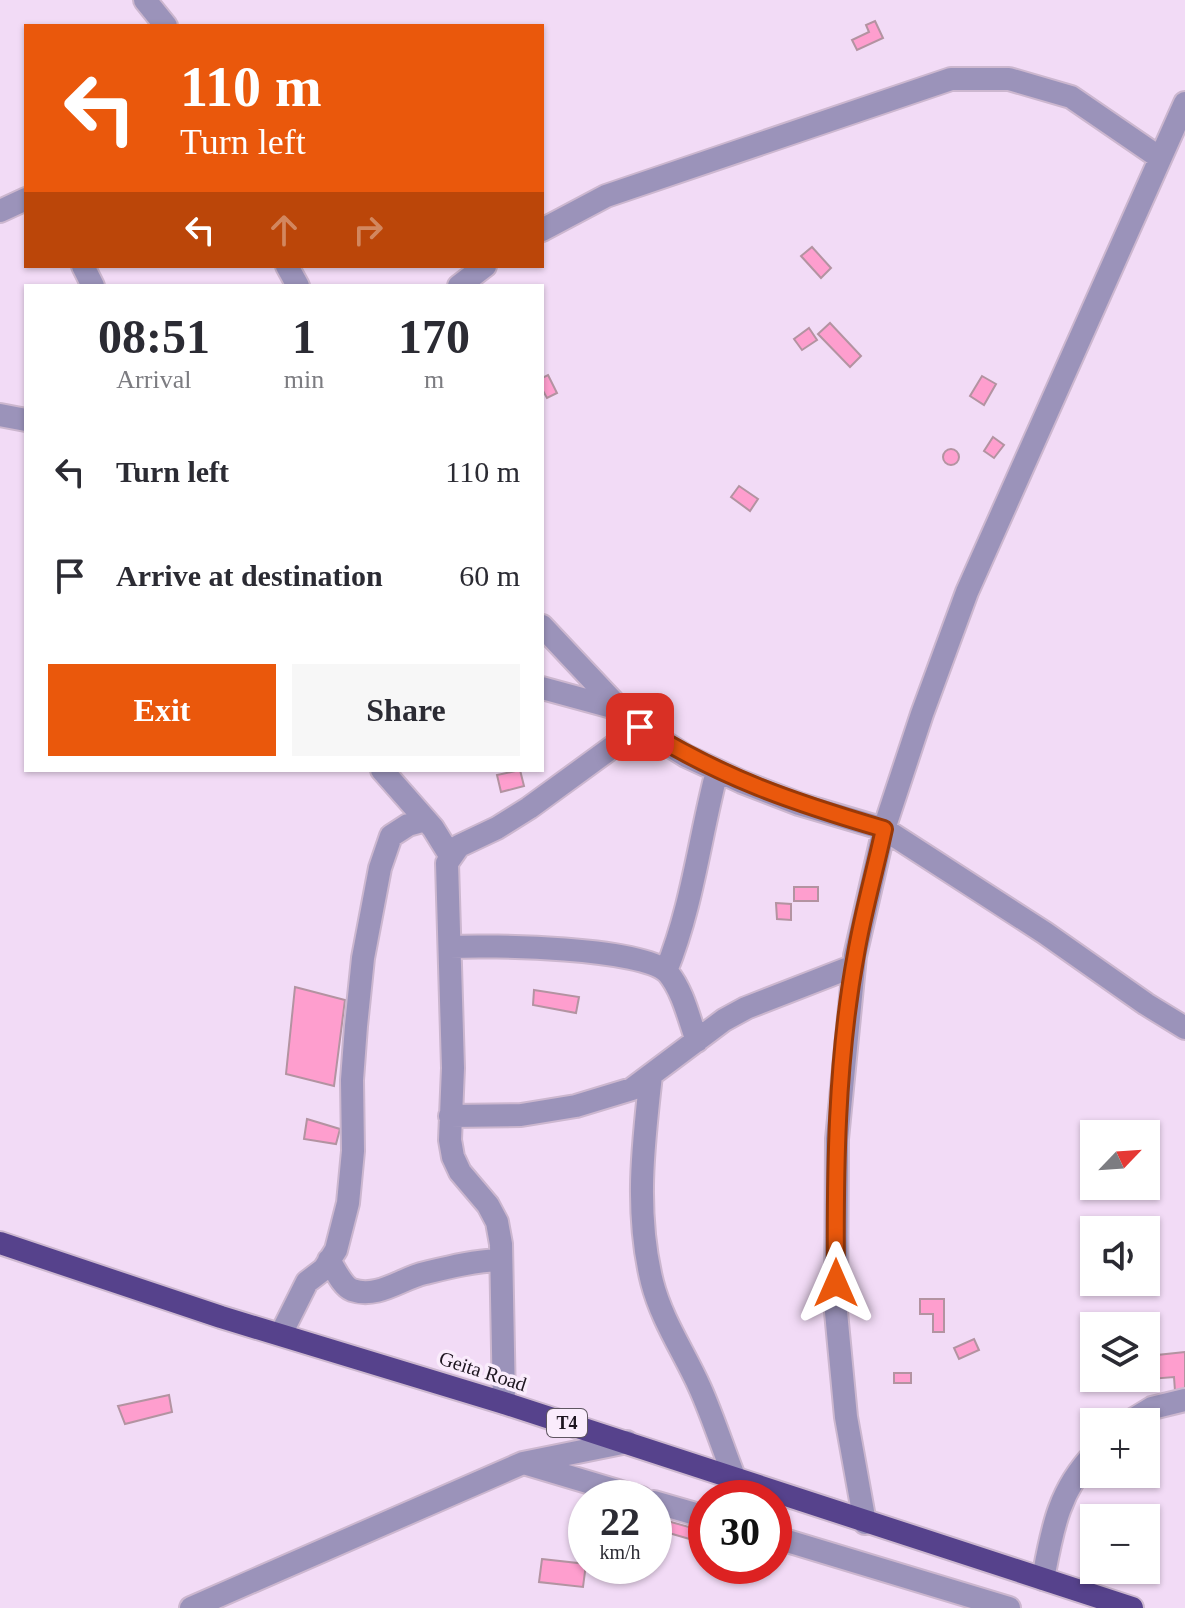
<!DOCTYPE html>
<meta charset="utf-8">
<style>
body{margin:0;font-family:"Times New Roman",serif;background:#f7f7f7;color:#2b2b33;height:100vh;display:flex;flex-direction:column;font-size:30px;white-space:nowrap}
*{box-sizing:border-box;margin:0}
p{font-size:26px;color:#7c7c81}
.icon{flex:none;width:44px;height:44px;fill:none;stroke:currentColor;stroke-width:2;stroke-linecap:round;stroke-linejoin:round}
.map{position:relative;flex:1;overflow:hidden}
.details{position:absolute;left:24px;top:284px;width:520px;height:488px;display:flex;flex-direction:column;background:#fff;border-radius:0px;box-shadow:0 2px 6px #0004}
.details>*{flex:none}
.hud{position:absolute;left:24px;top:24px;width:520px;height:244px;border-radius:0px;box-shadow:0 2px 6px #0004;background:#ea580c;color:#fff;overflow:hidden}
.needle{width:52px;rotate:65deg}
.tools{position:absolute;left:1080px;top:1120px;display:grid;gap:16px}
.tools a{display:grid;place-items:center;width:80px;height:80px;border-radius:0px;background:#fff;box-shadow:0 2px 6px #0004;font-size:40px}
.speed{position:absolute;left:568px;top:1480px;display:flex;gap:16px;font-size:40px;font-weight:700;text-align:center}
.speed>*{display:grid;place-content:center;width:104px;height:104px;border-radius:50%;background:#fff;box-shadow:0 2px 6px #0004;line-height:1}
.speed small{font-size:20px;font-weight:400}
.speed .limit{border:12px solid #d22;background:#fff;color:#111}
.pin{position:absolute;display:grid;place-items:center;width:68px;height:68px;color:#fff;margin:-34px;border-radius:16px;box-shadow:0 4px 12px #0006}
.me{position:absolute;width:88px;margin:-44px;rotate:0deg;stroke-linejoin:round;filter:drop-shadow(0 0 6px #0008)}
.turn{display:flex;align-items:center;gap:28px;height:168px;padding:0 24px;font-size:36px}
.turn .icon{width:104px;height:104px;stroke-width:2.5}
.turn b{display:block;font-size:56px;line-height:68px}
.lanes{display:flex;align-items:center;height:76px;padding:0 24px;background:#0003;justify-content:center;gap:40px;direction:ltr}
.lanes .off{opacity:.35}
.eta{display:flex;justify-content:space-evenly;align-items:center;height:136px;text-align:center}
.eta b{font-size:48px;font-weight:800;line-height:56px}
.cta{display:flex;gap:16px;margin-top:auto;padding:16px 24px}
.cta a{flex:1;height:92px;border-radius:0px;background:#ea580c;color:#fff;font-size:32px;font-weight:800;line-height:92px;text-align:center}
.cta a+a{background:#f7f7f7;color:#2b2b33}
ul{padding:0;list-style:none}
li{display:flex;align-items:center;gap:24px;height:104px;padding:0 24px}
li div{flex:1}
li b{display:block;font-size:30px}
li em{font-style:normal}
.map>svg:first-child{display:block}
.building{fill:#fe9ece;stroke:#b393a1;stroke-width:2}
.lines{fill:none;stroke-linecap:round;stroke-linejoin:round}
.minor-casing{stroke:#ccb7cf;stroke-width:26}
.trunk-casing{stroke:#ccb7cf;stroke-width:26}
.minor{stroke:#9b93ba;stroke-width:22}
.trunk{stroke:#56428c;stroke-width:22}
.route-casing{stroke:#983908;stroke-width:20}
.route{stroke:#ea580c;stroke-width:14}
.labels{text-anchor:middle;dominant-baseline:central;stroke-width:7;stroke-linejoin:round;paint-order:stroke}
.shield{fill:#faecfc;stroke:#5f5661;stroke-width:2}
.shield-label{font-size:18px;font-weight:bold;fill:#1d151f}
.street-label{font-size:20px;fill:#1d151f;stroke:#faecfc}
</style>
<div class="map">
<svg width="1185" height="1608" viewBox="0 0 1185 1608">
<rect width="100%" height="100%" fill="#f2dbf6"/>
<path class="building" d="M875,21l8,17 -26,12 -5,-10 17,-8 -3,-7z
M812,247l19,21 -10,10 -20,-22z
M830,323l31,33 -11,11 -32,-33z
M809,328l8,12 -15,10 -8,-11z
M548,375l9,18 -10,5 -5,-9v-11z
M982,376l14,8 -12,21 -14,-9z
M993,437l11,8 -10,13 -10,-7z
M943 457a8 8 0 1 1 16 0a8 8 0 1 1-16 0Z
M739,486l19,13 -8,12 -19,-14z
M520,770l4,16 -23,6 -4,-17z
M794,887h24v14h-24z
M776,903l15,1v16l-14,-1z
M295,987l50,13 -11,86 -48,-12z
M534,990l45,7 -3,16 -43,-8z
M307,1119l33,10 -4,15 -32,-5z
M920,1299h24v33h-11v-18h-13z
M974,1339l5,11 -20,9 -5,-11z
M1185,1352v38l-10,1 -1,-14 -24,2 -2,-23z
M894,1373h17v10h-17z
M169,1395l3,17 -47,12 -7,-18z
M664,1520l32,9 -3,11 -31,-9z
M542,1559l44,5 -3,23 -44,-5z"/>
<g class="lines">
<defs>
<path id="minor" d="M145,0l21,26
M0,211l26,-12
M542,230l64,-34 345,-117h58l62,18 89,61
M83,266l10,20
M287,266l11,20
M459,286l26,-20
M0,415l26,5
M542,626l78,83 20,18 46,29 56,26 57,22 85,25 161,104 101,71 39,24
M542,688l77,21
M382,770l51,58 18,29
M450,947c39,-2 194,0 218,26 15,18 21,46 29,68
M666,971c27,-67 33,-131 51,-200
M651,1075c-8,70 -16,138 1,207 10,39 32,70 48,106 13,29 23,61 35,91
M450,1116l71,-1 55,-9 56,-17 92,-69 22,-12 108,-42
M329,1260c6,9 13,26 23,30 26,9 50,-12 73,-17 25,-6 49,-12 75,-13
M281,1334l26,-52 17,-13 12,-19 12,-47 5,-52 -1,-71 4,-54 7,-68 17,-90 11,-32 17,-11 18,-5
M504,1403l-3,-159 -4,-22 -9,-17 -28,-33 -7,-15 -3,-17 3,-72 -6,-205 12,-17 38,-18 32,-20 111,-81
M1129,1422l23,-14 33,-8
M527,1464l114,34
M654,1502l52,15
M865,1523l-19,-106 -10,-105 1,-173 18,-183 29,-127 38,-115 45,-122 218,-489
M774,1537l235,71
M1043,1579c9,-48 15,-88 51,-125
M191,1608l332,-145 104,-21"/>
<path id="trunk" d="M0,1243l221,74 283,86 628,205"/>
</defs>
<use href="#minor" class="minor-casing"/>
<use href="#trunk" class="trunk-casing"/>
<use href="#minor" class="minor"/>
<use href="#trunk" class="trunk"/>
</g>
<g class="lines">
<defs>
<path id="route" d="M640,727c82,51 152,75 244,102 -9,42 -21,83 -28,125 -20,108 -21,220 -20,329"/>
</defs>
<use href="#route" class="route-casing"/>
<use href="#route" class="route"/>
</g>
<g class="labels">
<rect class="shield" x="547" y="1409" width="40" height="28" rx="6"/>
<g class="shield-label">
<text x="567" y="1423">T4</text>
</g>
<g class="street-label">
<text transform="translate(483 1371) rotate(18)">Geita Road</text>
</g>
</g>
</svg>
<div class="tools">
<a><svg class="needle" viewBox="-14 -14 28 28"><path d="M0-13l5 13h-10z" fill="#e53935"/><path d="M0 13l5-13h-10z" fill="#7c7c81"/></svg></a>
<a><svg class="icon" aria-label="sound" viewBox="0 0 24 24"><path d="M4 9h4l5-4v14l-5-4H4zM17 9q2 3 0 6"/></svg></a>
<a><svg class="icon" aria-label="layers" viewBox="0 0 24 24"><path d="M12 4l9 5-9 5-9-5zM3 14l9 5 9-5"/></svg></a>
<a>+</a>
<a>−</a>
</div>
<div class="speed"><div>22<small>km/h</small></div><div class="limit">30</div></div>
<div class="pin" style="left:640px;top:727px;background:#d93025"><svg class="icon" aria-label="arrive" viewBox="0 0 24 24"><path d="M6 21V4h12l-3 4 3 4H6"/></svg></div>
<svg class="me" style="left:836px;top:1283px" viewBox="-20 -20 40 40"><path d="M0-17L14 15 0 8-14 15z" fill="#ea580c" stroke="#fff" stroke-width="4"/></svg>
<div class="hud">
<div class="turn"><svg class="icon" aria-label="left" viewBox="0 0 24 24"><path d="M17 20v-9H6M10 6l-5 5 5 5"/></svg><div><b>110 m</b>Turn left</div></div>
<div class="lanes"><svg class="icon" aria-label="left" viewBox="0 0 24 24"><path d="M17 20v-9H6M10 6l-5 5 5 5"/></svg><svg class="icon off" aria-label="ahead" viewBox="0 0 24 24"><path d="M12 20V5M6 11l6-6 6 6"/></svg><svg class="icon off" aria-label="right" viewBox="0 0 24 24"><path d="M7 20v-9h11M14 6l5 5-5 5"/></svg></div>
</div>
<section class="details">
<div class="eta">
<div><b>08:51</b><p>Arrival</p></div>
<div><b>1</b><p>min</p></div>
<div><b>170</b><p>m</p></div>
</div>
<ul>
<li><svg class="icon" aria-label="left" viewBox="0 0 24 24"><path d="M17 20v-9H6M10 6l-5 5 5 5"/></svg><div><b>Turn left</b></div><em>110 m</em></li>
<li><svg class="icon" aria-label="arrive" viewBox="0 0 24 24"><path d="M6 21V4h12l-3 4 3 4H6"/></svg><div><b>Arrive at destination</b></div><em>60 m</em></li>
</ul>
<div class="cta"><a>Exit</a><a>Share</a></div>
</section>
</div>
